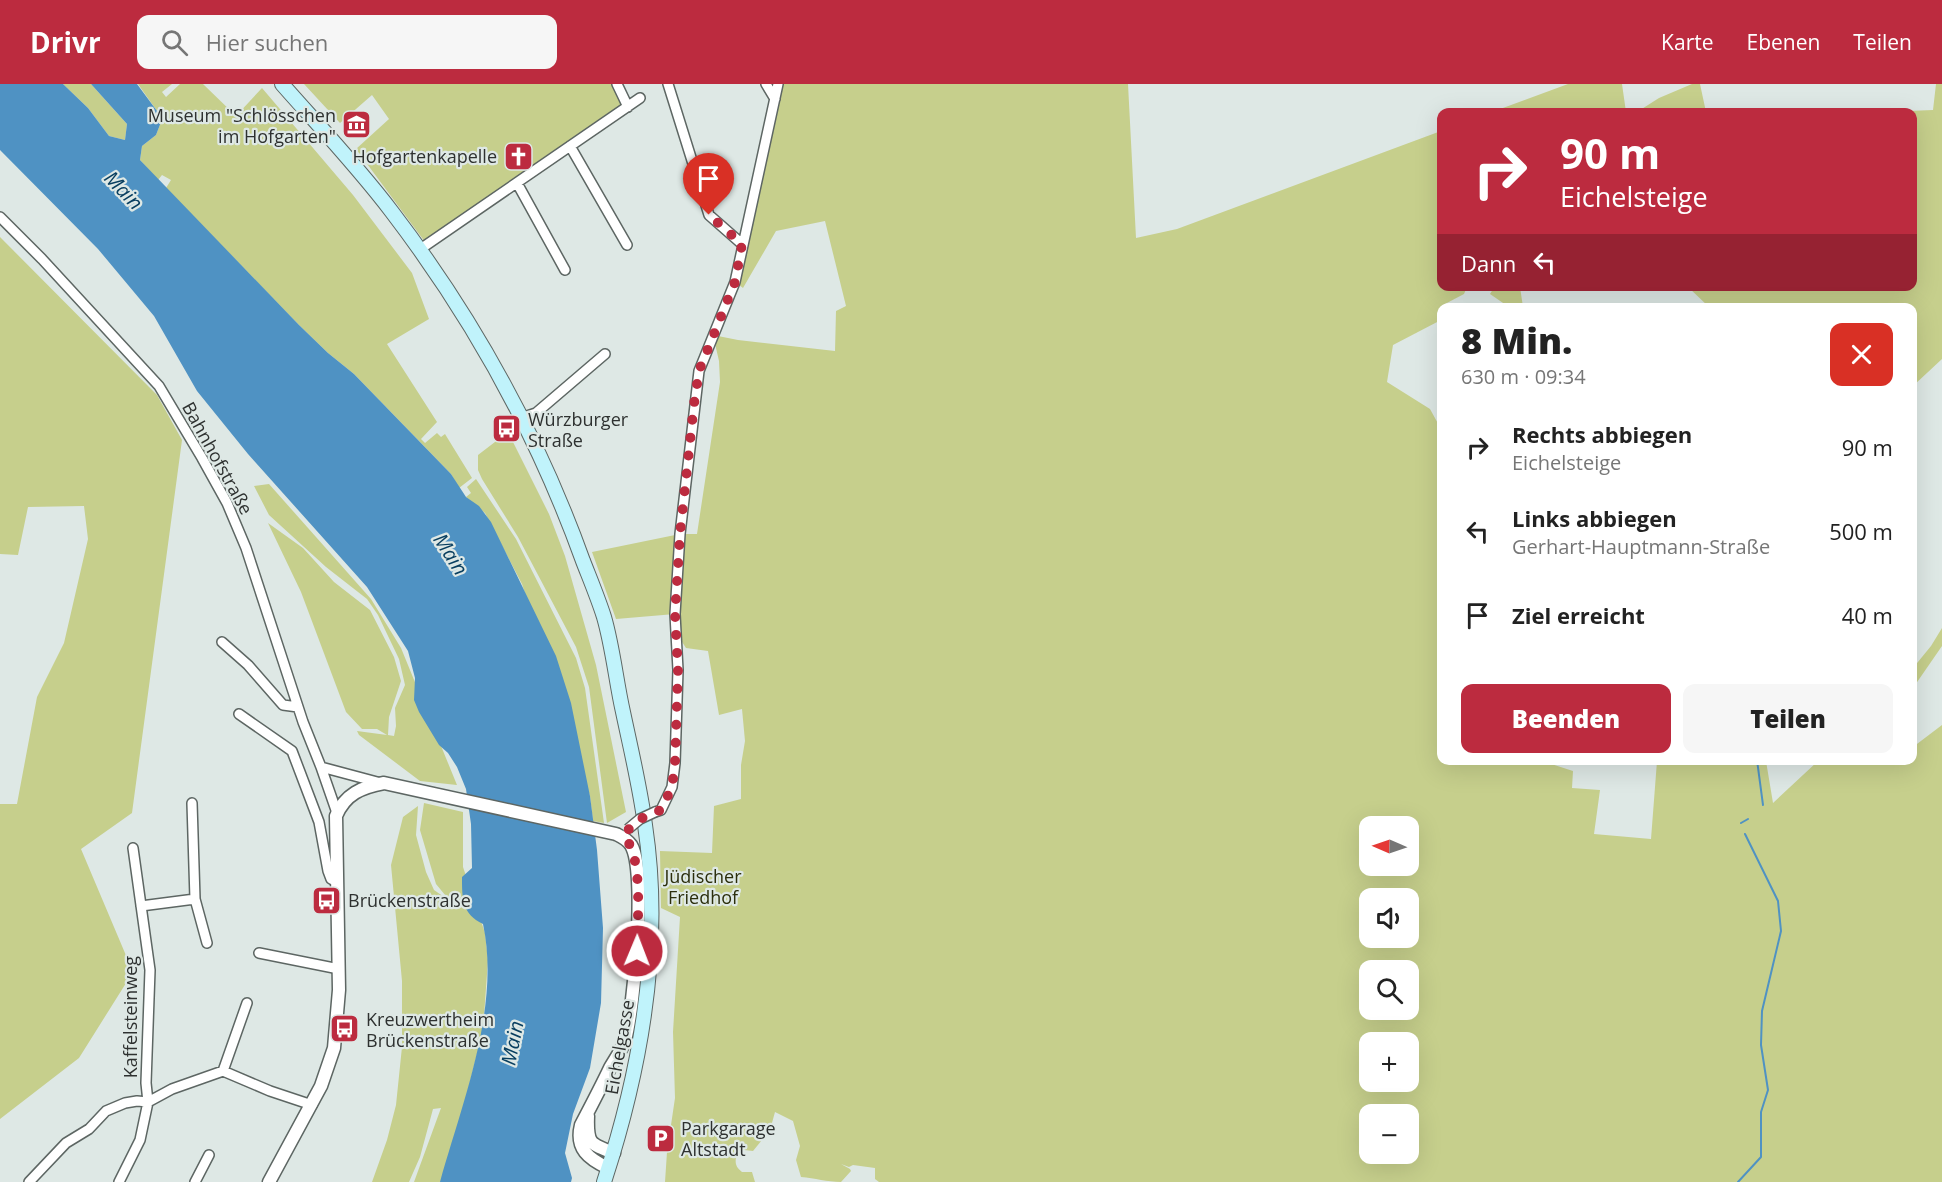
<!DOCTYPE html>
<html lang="de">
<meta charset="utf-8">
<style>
body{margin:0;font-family:"Open Sans",sans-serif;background:#f6f6f6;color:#222;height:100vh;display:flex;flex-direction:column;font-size:22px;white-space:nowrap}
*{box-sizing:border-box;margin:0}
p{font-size:20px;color:#767676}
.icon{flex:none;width:33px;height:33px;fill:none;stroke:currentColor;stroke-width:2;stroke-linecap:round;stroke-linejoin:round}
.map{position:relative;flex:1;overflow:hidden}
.details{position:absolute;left:1437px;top:219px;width:480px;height:462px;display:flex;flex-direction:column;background:#fff;border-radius:12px;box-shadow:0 6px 24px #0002}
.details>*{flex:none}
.guide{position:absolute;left:1437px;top:24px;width:480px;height:183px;border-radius:12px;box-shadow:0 6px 24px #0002;background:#bc2b3f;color:#fff;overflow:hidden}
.needle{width:39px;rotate:272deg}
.controls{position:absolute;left:1359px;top:732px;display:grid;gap:12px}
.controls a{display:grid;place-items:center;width:60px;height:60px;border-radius:12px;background:#fff;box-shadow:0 6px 24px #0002;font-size:30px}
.pin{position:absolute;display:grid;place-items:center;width:51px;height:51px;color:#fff;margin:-62px -26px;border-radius:50% 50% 50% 0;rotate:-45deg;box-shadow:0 0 6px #0007}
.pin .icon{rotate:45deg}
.me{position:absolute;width:66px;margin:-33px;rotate:1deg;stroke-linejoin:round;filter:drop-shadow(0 0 4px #0008)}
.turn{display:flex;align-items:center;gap:21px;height:126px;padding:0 24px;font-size:27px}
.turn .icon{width:78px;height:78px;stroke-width:2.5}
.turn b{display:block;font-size:42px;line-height:51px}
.then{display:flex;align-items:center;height:57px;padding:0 24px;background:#0003;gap:12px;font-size:22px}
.round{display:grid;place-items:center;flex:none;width:63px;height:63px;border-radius:12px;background:#f6f6f6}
.headline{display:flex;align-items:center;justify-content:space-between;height:102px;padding:0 24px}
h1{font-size:36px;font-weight:800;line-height:45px}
.cta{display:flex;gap:12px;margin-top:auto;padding:12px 24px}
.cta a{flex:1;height:69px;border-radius:12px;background:#bc2b3f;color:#fff;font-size:24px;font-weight:800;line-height:69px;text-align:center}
.cta a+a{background:#f6f6f6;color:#222}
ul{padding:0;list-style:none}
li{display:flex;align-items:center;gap:18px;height:84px;padding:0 24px}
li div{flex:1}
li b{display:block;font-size:22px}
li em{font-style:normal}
header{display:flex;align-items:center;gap:36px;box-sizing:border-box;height:84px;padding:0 30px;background:#bc2b3f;color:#fff}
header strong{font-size:28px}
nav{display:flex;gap:33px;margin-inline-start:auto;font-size:21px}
.search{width:420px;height:54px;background:#f6f6f6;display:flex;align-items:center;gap:15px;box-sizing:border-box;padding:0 21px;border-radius:12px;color:#767676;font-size:22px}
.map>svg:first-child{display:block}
.green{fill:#c6cf8c;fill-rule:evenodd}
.water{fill:#4f92c3}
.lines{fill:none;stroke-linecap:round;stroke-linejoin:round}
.stream{stroke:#4f92c3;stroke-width:2}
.minor-casing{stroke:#5d6663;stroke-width:12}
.tertiary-casing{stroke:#5d6663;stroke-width:15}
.secondary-casing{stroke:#5d6663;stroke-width:16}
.minor{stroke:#fff;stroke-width:9}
.tertiary{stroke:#fff;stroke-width:12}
.secondary{stroke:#c0f3fb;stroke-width:14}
.minor-bridge-casing{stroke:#5d6663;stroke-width:12;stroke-linecap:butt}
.minor-bridge{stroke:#fff;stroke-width:9}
.route{stroke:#bc2b3f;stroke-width:10;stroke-dasharray:0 18}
.labels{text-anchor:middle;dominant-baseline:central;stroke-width:4.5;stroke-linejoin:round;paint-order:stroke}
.poi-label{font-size:18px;fill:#2e3130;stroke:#dee8e5;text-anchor:start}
.street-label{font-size:18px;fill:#2e3130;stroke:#dee8e5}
.park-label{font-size:18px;fill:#2b2e0c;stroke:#dee8e5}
.water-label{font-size:20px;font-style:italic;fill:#093f60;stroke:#dee8e5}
</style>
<header>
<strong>Drivr</strong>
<div class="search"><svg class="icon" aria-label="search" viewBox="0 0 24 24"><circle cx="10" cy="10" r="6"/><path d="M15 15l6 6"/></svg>Hier suchen</div>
<nav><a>Karte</a><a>Ebenen</a><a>Teilen</a></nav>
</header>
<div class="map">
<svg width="1942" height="1098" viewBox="0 0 1942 1098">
<rect width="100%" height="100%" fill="#dee8e5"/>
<path class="green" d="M63,0h28l36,40 -2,16 -16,-4 -21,-28z
M138,0h34l-10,8 4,5 14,-13h23l33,32 26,-28 91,107 59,78 17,46 -42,25 50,78 -16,17 4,4 12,-10 4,4 4,-3 27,44 -13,10 -8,-14 -97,-100 -26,-21 -29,-28 -133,-137 5,-8 -9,-5 -4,5 -18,-20 2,-14 14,-11 5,-13 -4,-11z
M304,0h313l11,23 -203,135 -69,-93 33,-30 -17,-24 -32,28z
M779,0h349l8,154 41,-9 264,-98 1,155 25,1 -3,7 -19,10v3l-3,1 -1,12 -48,25 -6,37 43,27 11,20 1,331 100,1 31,10 -1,17 28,2 -6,44 57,5 6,-78h109l7,42 45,-42 94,-1 1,-13 29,-22v457h-1063l-4,-3v-11l-22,-3 -4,2 -8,-3 9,5 1,2 -10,11c-14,0 -26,-4 -40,-5l-5,-17 4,-14 -7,-25 -18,-9 -5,18 -17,21 -9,-1 -8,7c-1,7 0,10 6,15h10l3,10h-90l2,-30 8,-54 -2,-66 7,-115 -19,-9 -1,-57 52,2 2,-47 27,-7v-34l4,-24 -3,-32 -23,6 -11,-64 -22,-3 -11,-17v-17l-59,5 -24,-67 88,-18h17l23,-152 -1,-21 -6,-26 25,5 97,11 1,-40 10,-5 -21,-85 -49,10 -33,57 -8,-6zM1370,742h38v40h-38zM1370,814h38v40h-38zM1370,886h38v40h-38zM1370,958h38v40h-38zM1370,1030h38v40h-38z
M1568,0h54l4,28h-134z
M1692,0h8l6,28h-69l22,-14z
M1936,0h6v275l-29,27 -1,-78h-196v-3l-7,2 -21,-20 224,-1v-174h-4v-1l25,-1z
M0,153l157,158 25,45 -50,373 -51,36 52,123 -54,86 -79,61v-315h17l20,-107 27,-54 24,-104 -4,-33 -56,1 -10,48 -18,-1z
M1495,202l25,1 3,20h-17v-2l-16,-11z
M508,348l41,82 16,42 31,109 30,147 -19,11 -18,-136 -13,-40 -58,-110 -36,-58 -4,-9v-15z
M476,395l40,60 60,119 9,30 19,135 -11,-2 -3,-25 -68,-212 -37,-71 -19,-16 5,-4 -4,-6z
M269,400l102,115 30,49 56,137 -37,-4 -61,-46 -2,-4 30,4 -10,-6h-15l-16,-17 -45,-120 -33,-69 35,25 31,34 36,28 24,47 7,24 -12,36 -1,18 6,1 2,-10 -1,-18 10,-23 -6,-26 -21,-44 -11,-16 -41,-32 -57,-52 -15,-29z
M1942,544v18l-29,42v-20l18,-22z
M424,719l39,9v55l22,66 3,27 -5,70 -38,152h-31l27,-74 -8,1 -13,48 -11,25h-37l15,-42 9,-35 6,-58v-66l-11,-116 12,-48 15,-11 -2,29 10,37 8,18 16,11 -14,-17 -16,-54z"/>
<path class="water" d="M0,0h63l25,24 21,28 16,4 2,-16 -36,-40h46l20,27 4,11 -5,13 -14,11 -2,14 159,165 29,28 26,21 97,100 15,23 13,9 12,16 65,134 15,47 19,93 7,54 6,78 -2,75 -11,65 -17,46 -8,39 7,25 -1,4h-131c22,-79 61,-175 43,-258 -21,-10 -21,-25 -21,-47l10,-9 -1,-44 -5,-35 -9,-22 -9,-14 -9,-8 -20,-33 -5,-12 1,-22 -7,-27 -41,-64 -119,-133 -51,-63 -43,-75 -56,-67 -98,-99z"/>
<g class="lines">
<path class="stream" d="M1757,676l6,45
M1741,739l7,-4
M1738,1098l23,-25v-45l7,-22 -7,-45 1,-34 19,-80 -3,-30 -33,-67"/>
<defs>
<path id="minor" d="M617,0l11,23
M668,0l41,131 33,29
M766,0l9,15
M570,62l57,99
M517,99l48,87
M0,133l42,42 117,127 43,72 25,45 19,45 57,174 18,45 16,46
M419,166l221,-152
M521,334l15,-5 69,-59
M222,558l26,23 35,40 15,2
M239,630l53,37 27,71 9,49 3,8 6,3
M321,683l60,16
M192,719l3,96 12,44
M655,728l6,-2 11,-23 3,-24 3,-93 -3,-56 5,-80 19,-163 36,-89 43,-198
M141,822l54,-7
M259,869l80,16
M223,987l24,-68
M148,1018l24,-13 51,-18 47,20 42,14
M29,1098l37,-39 23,-14 17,-18 19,-8 12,-2 11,1
M119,1098l21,-42 8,-38 -2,-19 4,-113 -17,-122
M195,1098l14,-27"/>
<path id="tertiary" d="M588,1032c-1,27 1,28 26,37
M269,1098l52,-96 13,-38 5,-58 -3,-174c9,-22 26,-29 48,-33l232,51c6,3 11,5 15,11 16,26 3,163 -6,195 -3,10 -10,19 -15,28 -9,19 -19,38 -29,57 -6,24 8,34 27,43"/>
<path id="secondary" d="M282,0c37,42 76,83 110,128 81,106 146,224 191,349 7,18 15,37 21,56 9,31 12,64 19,95 8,38 17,75 22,113 18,119 -4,244 -41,357"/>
</defs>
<use href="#minor" class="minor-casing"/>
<use href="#tertiary" class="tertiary-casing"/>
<use href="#secondary" class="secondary-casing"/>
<use href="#minor" class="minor"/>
<use href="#tertiary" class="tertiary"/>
<use href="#secondary" class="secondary"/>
<defs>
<path id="minor-bridge" d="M628,745l12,-10 15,-7"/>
</defs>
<use href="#minor-bridge" class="minor-bridge-casing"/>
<use href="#minor-bridge" class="minor-bridge"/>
</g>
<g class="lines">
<path class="route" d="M637,867c0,-28 7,-95 -13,-114l4,-7 12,-11 21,-9 11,-23 3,-24 3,-93 -3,-56 5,-80 14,-130 5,-33 36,-89 7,-38 -33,-29"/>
</g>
<defs>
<symbol id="museum-square" viewBox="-11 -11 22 22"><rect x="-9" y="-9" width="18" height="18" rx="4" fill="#bc2b3f" stroke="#dee8e5"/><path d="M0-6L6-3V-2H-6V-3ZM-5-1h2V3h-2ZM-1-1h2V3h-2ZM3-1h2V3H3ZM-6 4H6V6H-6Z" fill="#fff"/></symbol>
<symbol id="church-square" viewBox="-11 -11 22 22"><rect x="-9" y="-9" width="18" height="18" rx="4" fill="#bc2b3f" stroke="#dee8e5"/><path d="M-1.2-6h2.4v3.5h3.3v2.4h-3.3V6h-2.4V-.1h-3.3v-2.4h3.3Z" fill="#fff"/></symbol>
<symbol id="bus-square" viewBox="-11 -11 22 22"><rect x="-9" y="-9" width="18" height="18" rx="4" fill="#bc2b3f" stroke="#dee8e5"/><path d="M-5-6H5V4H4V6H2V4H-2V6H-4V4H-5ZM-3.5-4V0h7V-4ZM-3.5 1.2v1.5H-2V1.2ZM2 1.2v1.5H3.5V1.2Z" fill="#fff"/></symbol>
<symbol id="parking-square" viewBox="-11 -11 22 22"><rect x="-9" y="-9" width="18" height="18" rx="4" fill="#bc2b3f" stroke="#dee8e5"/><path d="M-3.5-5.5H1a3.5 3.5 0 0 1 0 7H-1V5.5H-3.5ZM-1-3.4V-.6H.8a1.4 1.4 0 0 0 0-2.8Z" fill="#fff"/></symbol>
</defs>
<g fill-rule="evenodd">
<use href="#museum-square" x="340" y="24" width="33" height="33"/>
<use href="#church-square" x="502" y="56" width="33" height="33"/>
<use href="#bus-square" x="490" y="328" width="33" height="33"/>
<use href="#bus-square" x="310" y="800" width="33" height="33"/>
<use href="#bus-square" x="328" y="928" width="33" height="33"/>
<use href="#parking-square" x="644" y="1038" width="33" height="33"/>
</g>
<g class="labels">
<g class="poi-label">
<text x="336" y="31" text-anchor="end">Museum "Schlösschen<tspan x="336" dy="21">im Hofgarten"</tspan></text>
<text x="497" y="72" text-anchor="end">Hofgartenkapelle</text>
<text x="528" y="335">Würzburger<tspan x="528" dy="21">Straße</tspan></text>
<text x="348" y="816">Brückenstraße</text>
<text x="366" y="935">Kreuzwertheim<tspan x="366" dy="21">Brückenstraße</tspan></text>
<text x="681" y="1044">Parkgarage<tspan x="681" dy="21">Altstadt</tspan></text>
</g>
<g class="street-label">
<text transform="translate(218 374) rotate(61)">Bahnhofstraße</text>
<text transform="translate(130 933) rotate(-90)">Kaffelsteinweg</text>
<text transform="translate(619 963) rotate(-80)">Eichelgasse</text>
</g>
<g class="park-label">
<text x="703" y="792">Jüdischer<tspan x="703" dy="21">Friedhof</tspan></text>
</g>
<g class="water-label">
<text transform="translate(124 106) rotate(46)">Main</text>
<text transform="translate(451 470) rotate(57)">Main</text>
<text transform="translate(512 959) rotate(-79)">Main</text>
</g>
</g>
</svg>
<div class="controls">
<a><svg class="needle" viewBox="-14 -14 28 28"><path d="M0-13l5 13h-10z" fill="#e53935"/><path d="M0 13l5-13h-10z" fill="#767676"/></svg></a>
<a><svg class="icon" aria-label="sound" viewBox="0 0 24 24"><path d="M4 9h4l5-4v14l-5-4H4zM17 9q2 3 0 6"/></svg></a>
<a><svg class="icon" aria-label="search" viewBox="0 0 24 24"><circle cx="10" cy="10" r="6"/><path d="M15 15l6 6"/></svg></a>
<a>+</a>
<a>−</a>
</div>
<div class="pin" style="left:709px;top:131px;background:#d93025"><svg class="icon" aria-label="arrive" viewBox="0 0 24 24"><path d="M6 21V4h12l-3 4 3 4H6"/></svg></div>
<svg class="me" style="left:637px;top:867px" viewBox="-20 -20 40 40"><circle r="17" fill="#bc2b3f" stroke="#fff" stroke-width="3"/><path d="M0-11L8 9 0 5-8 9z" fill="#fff"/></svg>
<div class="guide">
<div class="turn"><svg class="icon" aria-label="right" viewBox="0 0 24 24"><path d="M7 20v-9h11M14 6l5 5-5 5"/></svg><div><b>90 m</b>Eichelsteige</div></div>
<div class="then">Dann<svg class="icon" aria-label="left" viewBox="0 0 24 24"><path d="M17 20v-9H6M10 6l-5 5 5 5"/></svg></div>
</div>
<section class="details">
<div class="headline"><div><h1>8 Min.</h1><p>630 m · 09:34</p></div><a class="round" style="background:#d93025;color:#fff"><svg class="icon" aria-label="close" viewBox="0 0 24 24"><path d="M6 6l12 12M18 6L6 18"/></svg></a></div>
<ul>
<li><svg class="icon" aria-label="right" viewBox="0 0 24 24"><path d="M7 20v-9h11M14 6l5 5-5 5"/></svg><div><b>Rechts abbiegen</b><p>Eichelsteige</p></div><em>90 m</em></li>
<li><svg class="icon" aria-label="left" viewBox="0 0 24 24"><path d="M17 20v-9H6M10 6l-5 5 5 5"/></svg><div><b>Links abbiegen</b><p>Gerhart-Hauptmann-Straße</p></div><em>500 m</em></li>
<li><svg class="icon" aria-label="arrive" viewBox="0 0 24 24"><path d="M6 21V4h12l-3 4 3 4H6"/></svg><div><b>Ziel erreicht</b></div><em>40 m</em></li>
</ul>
<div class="cta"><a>Beenden</a><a>Teilen</a></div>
</section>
</div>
